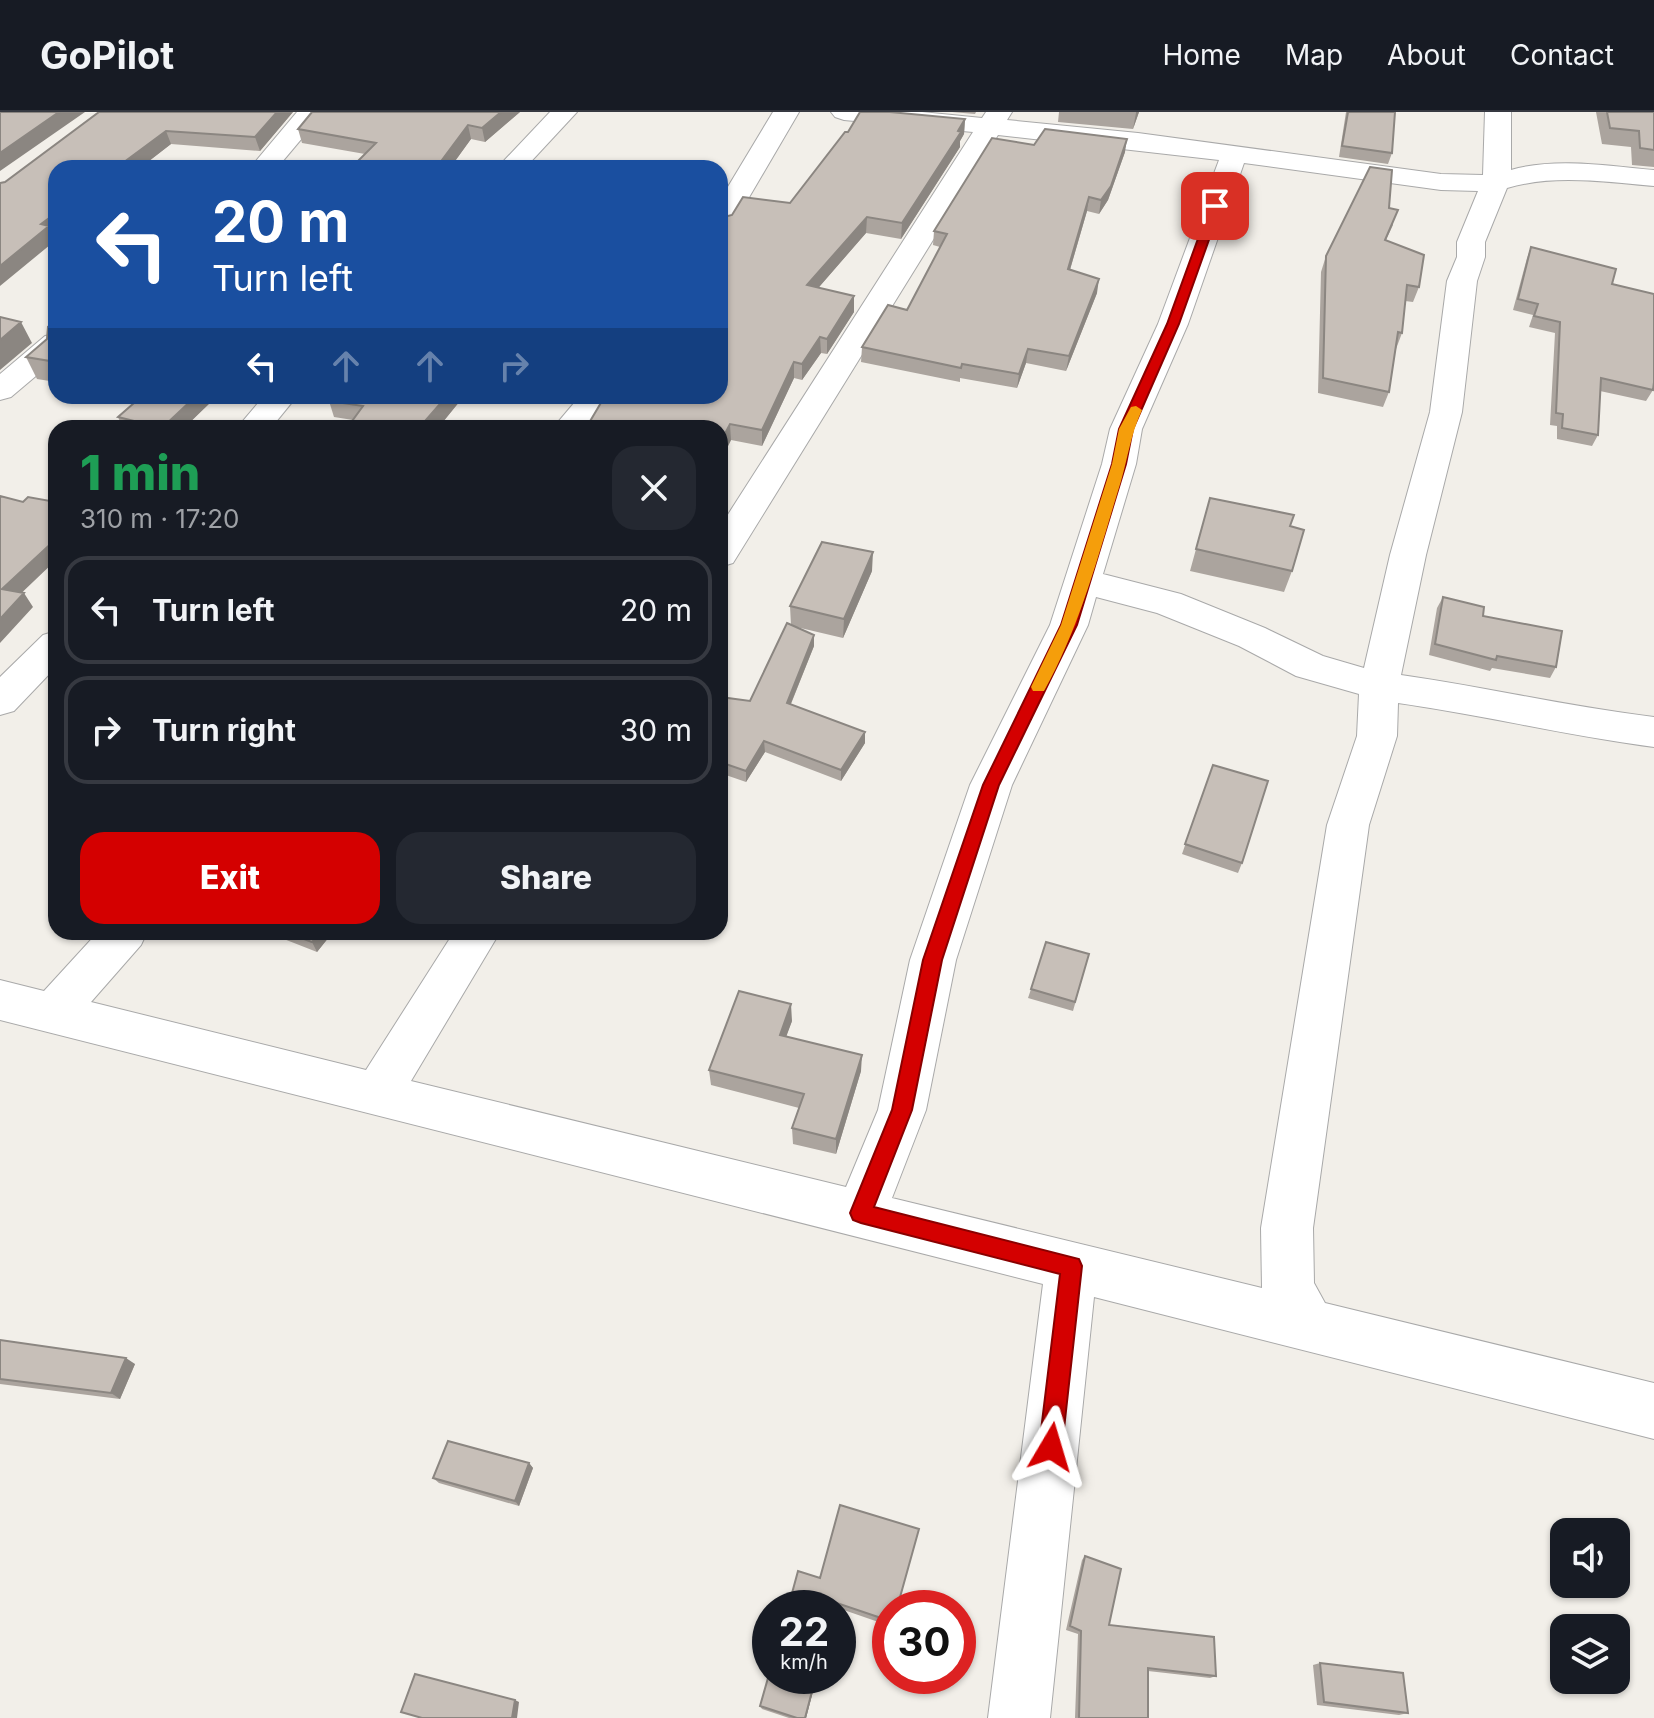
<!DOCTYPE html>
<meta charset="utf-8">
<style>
body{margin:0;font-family:Inter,sans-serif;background:#242831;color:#f1f3f6;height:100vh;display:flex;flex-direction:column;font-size:30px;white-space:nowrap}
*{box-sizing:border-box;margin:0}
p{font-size:26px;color:#9ea1a6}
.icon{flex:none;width:44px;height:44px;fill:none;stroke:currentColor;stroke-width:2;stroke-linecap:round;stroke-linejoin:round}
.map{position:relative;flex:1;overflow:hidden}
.sheet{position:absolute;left:48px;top:308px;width:680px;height:520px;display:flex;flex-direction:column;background:#171b24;border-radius:24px;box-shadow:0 2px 6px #0004}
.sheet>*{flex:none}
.guide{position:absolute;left:48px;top:48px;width:680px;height:244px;border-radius:24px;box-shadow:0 2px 6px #0004;background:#1a4fa0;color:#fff;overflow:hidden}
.fabs{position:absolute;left:1550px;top:1406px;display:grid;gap:16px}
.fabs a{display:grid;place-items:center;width:80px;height:80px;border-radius:16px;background:#171b24;box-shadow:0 2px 6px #0004;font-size:40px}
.speed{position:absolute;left:752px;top:1478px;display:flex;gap:16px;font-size:40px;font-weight:700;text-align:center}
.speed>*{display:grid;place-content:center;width:104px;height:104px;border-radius:50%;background:#171b24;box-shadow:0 2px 6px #0004;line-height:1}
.speed small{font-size:20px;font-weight:400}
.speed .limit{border:12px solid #d22;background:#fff;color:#111}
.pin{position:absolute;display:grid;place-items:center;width:68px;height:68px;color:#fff;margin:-34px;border-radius:16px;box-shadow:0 4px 12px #0006}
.me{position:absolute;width:88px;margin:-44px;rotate:7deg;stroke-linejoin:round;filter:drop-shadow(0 0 6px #0008)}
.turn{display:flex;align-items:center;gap:28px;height:168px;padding:0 32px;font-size:36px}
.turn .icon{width:104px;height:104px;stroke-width:2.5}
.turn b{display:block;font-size:56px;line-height:68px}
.lanes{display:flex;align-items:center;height:76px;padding:0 32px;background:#0003;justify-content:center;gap:40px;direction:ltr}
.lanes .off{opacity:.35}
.round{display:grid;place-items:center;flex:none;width:84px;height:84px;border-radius:24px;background:#242831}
.summary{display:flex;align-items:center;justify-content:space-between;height:136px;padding:0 32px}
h1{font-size:48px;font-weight:800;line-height:60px;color:#1e9e55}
.button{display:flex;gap:16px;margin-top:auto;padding:16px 32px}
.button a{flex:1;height:92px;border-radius:24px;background:#d40000;color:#fff;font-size:32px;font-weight:800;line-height:92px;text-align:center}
.button a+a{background:#242831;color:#f1f3f6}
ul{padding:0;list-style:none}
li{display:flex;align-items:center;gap:24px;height:108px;margin:0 16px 12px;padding:0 16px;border:4px solid #363941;border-radius:24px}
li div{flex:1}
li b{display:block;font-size:30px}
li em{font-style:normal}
header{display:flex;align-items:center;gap:48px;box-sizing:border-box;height:112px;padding:0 40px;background:#171b24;border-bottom:2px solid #363941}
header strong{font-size:38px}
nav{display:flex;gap:44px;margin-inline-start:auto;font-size:28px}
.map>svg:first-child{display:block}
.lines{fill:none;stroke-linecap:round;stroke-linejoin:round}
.minor-casing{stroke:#a9a9a9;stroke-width:2}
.minor{fill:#fff;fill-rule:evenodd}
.wall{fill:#aba49e}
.shaded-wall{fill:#8b8681}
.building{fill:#c7bfb8;stroke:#8b8681;stroke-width:2}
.route{fill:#d40000;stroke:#8a0000;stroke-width:2}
.slow{fill:#f59e0b}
</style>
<header>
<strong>GoPilot</strong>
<nav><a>Home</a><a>Map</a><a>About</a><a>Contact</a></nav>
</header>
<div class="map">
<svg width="1654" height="1606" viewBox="0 0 1654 1606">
<rect width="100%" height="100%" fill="#f2efe9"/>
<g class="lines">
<defs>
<path id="minor" d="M297,0h27l-47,56h-27z
M550,0h27l-52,56h-28z
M773,0h26l-65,111 -4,6 -10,2v-31z
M831,0h91l60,6 4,-6h26l-5,8 131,13 303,41 42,1 2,-63h26v58c45,-13 97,-4 143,0v16c-49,-4 -100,-12 -147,2l-22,54v15l-8,24 -15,131 -36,143 -25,120c85,12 168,32 253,42v30c-86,-11 -170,-32 -256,-44l-1,33 -28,89 -56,403 1,55 11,20 329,80v56l-560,-142 -44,421h-62l55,-434 -1043,-264v-40l44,11 54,-59h49l-6,13 -50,57 275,68 88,-138h46l-89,149 435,106 32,-77 32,-150 60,-175 80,-160 52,-161 8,-35 48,-105 61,-164 -221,-25 -265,428 -13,4v-40l253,-395 -129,-12 -9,-3zM1244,51l197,27 37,1 -21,51v15l-10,24 -17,131 -40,143 -26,113 -41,-12 -58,-28 -84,-34 -78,-20 33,-110 6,-35 46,-105zM1096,485l61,16 82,33 57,30 63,18 -2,42 -30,89 -66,403 1,60 -370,-90 34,-88 30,-150 56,-175 76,-160z
M56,222v25l-45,38 -11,3v-26l45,-38z
M264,284h33l-26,32h-34z
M580,284h33l-26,32h-34z
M56,519v36l-42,44 -14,4v-38l43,-42z"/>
</defs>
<use href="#minor" class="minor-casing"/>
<use href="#minor" class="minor"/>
</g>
<path class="wall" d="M99,0h194l-33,39 -89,-7 -31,24h-84v64l-3,3 3,5 -51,-58z
M312,0h208l-35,30 -14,-3 -21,29h-99l14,-14 -63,-11 -4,-14z
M952,0h24l-1,2z
M1059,0h80l-6,17 -75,-7z
M1346,0h49l-3,41 -4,11 -49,-7z
M1596,0h58v55l-22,-2 -1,-18 -29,-3z
M965,7l-1,15 -4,7v6l-59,92 -35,-6 -48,55 36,8v16l-27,42 -6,-1 -19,27 -8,-2 -32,68 -31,-6 -11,22v-66l70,-193 58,-71z
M1034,33l91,7 -17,48 -9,14 -12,-3 -17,59 27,23 -31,78 -40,-8 -9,25 -57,-10v4l-99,-20 1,-15 45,-37 33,-63 -7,-2 1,-14z
M1389,96l4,17 -7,15 33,47 -6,15 -8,-1 -3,32 -6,16 -1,-1 -6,44 -6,15 -65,-14 3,-121 5,-16z
M1531,135l81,37 41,106 -7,11 -46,-10 -2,44 -6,11 -35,-7v-13l-7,-1 5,-92 -26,-6 4,-12 -20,-5 14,-52z
M56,217v53l-19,-3 -11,-22 21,-18z
M142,284h106l-7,8 -27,-5 -30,29h-61l-5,-11z
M332,284h132l-26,32h-91l6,-8 -19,-3 -5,-16z
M1210,386l80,28 2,45 -8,21 -94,-21z
M872,459l-29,67 -51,-12 22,9v11l-23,58 74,39 -24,38 -76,-29 -19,30 -26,-9v-76l30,4 41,-76 -1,-19z
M1443,485l40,19 73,51 -6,11 -58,-10 -2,3 -61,-16 8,-47z
M1213,653l29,98 -4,10 -56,-19z
M266,820h67l-16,20z
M1089,842l-16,57 -45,-13 3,-9z
M792,909l-6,15 75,35 -25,83 -43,-10 -1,-16 7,-20 -88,-23 -2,-15z
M0,1228l135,24 -15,35 -120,-15z
M529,1351l4,5 -14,38 -80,-23 -6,-5z
M1085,1444l24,69 107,51 -6,2 -62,-7v47h-73l3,-84 -12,-4 16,-70z
M798,1459l92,37v18l-52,-18h-50z
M1320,1551l88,50 -9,2 -82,-10 -4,-40z
M817,1564l-11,42h-17l-27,-9 -2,-3z"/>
<path class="shaded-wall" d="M59,0h26l-85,59v-18z
M277,0h16l-33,39 -5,-14z
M501,0h19l-35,30 -3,-14z
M1136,0h3l-6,17 3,-16z
M965,7l-1,15 -4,7v6l-59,92 1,-16z
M468,13l3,14 -21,29h-14z
M166,19l5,13 -31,24h-24z
M1127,27l-2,13 -17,48 -9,14 2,-14z
M1089,85l-2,14 -21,72 2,-14z
M56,101v19l-3,3 3,5 -56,46v-20l41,-42z
M867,105l-1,16 -59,68v-16z
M1099,167l-2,14 -31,78 3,-15z
M854,184v16l-27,42v-15z
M21,210l11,21 -32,27v-30z
M820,225l1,16 -19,27v-16z
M1028,237l-2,14 -9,25 2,-14z
M794,250v16l-32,68v-16z
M196,284h17l1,3 -30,29h-22z
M238,284h10l-7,8z
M447,284h17l-26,32h-19z
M730,312l1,16 -11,22v-19z
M56,427v21l-45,43 -9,-14z
M873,440l-1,19 -29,67 1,-19z
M24,481l9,14 -33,36v-24z
M814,523v11l-27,67v-10z
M865,620v11l-24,38v-11z
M764,629l1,11 -19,30v-11z
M320,820h13l-16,20 -5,-10z
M791,892l1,17 -11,30 -1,-16z
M862,943l-1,16 -25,83v-15z
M126,1246l9,6 -15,35 -9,-6z
M529,1351l4,5 -14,38 -4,-5z
M816,1564h1l-11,42h-1z
M515,1588l4,2 -2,16h-5z"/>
<path class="building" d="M0,0h59l-59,41z
M99,0h178l-22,25 -89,-6 -50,37h-60v45l-15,11 8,2 -49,40v-83l5,-1z
M312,0h189l-19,16 -14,-3 -32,43h-85l25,-25 -78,-14z
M860,0h30l75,7 -7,12 3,1 -59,91 -35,-6 -60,68 47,11 -27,43 -7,-2 -18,27 -8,-2 -32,68 -32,-6 -10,19v-15h-134l19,-32h115v-178l12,-3 11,-18 47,6 55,-71h3z
M1348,0h47l-3,41 -50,-7z
M1607,0h47v38l-14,-2 -1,-17 -29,-3z
M1045,17l82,10 -16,47 -10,14 -12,-3 -21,72 31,10 -30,77 -41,-7 -9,25 -57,-10 -1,4 -99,-21 26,-42 19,5 40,-76 -13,-3 58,-93 42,7z
M1370,55l22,3 -3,38 9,2 -13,30 39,15 -5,32 -12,-2 -5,48 -4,-1 -9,60 -66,-14 3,-122z
M1531,135l85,22 -4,15 42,10v88l-1,8 -52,-12 -3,57 -36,-7 1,-14 -7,-1 4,-91 -26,-6 4,-12 -20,-5z
M0,205l21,5 -21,18z
M48,215l8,2v33l-30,-5 21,-18z
M142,284h54l-34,32 -44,-11z
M332,284h115l-28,32h-72l16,-22 -34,-5z
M0,384l23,6 5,-5 28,5v37l-54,50 22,4 -24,26z
M1210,386l84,17 -4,11 14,4 -12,41 -96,-22z
M822,430l51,10 -29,67 -54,-13z
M1443,485l41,10 -1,9 79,15 -6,36 -59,-11 -1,4 -61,-16z
M787,511l27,12 -27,68 78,29 -24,38 -77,-29 -18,30 -26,-9v-65l30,4z
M1213,653l55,16 -26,82 -57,-19z
M285,820h35l-8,10z
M1046,830l43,12 -14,48 -44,-13z
M739,879l52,13 -11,31 82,20 -26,84 -44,-11 12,-34 -95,-24z
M0,1228l126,18 -15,35 -111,-14z
M448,1329l81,22 -14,38 -82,-23z
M840,1393l79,24 -22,79h-7v13l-56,-19 -1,6h-45l10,-37 22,7z
M1085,1444l36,13 -12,56 105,12 2,39 -68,-8v50h-69l2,-87 -11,-5z
M1320,1551l83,10 5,40 -84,-11z
M770,1559v5h46l-11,42h-8l-37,-12z
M415,1562l100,26 -3,18h-90l-21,-6z"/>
<path class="route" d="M1211,91l10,3 -42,118 -46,105 -7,35 -49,161 -78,160 -57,175 -30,150 -38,97 205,52 3,7 -20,181 -3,8 -8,3 -9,-3 -3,-8 21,-173 -199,-51 -8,-3 -3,-7 42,-103 31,-150 60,-175 78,-160 51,-161 7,-35 48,-105z"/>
<path class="slow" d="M1136,294l6,4c-11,23 -14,47 -21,71 -22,71 -40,144 -77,210h-11l-2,-4 30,-62 51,-161 7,-35 12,-22z"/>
</svg>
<div class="fabs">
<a><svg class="icon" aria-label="sound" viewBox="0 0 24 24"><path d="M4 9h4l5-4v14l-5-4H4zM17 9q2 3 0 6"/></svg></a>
<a><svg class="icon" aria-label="layers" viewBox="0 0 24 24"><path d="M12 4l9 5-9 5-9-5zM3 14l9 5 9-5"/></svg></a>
</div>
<div class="speed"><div>22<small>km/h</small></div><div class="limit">30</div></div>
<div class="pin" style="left:1215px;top:94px;background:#d93025"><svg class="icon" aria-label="arrive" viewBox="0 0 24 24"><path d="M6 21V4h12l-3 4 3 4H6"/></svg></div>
<svg class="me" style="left:1051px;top:1335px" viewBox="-20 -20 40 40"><path d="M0-17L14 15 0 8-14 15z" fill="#d40000" stroke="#fff" stroke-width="4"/></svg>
<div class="guide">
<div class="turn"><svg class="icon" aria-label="left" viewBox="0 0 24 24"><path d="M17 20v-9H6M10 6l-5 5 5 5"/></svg><div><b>20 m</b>Turn left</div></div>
<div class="lanes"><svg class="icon" aria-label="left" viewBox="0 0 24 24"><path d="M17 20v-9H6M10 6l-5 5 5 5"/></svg><svg class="icon off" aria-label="ahead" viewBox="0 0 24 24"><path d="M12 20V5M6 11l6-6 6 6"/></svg><svg class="icon off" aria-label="ahead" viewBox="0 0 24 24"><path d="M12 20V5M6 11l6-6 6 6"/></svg><svg class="icon off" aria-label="right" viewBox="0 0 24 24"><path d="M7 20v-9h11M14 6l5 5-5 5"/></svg></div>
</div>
<section class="sheet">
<div class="summary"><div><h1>1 min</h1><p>310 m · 17:20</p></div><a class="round"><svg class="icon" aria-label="close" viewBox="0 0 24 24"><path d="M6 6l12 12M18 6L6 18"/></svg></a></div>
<ul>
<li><svg class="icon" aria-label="left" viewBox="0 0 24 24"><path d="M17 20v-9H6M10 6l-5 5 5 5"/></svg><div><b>Turn left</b></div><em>20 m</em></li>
<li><svg class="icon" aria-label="right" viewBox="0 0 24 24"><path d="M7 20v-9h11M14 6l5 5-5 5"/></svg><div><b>Turn right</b></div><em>30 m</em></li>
</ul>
<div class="button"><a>Exit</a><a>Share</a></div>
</section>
</div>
